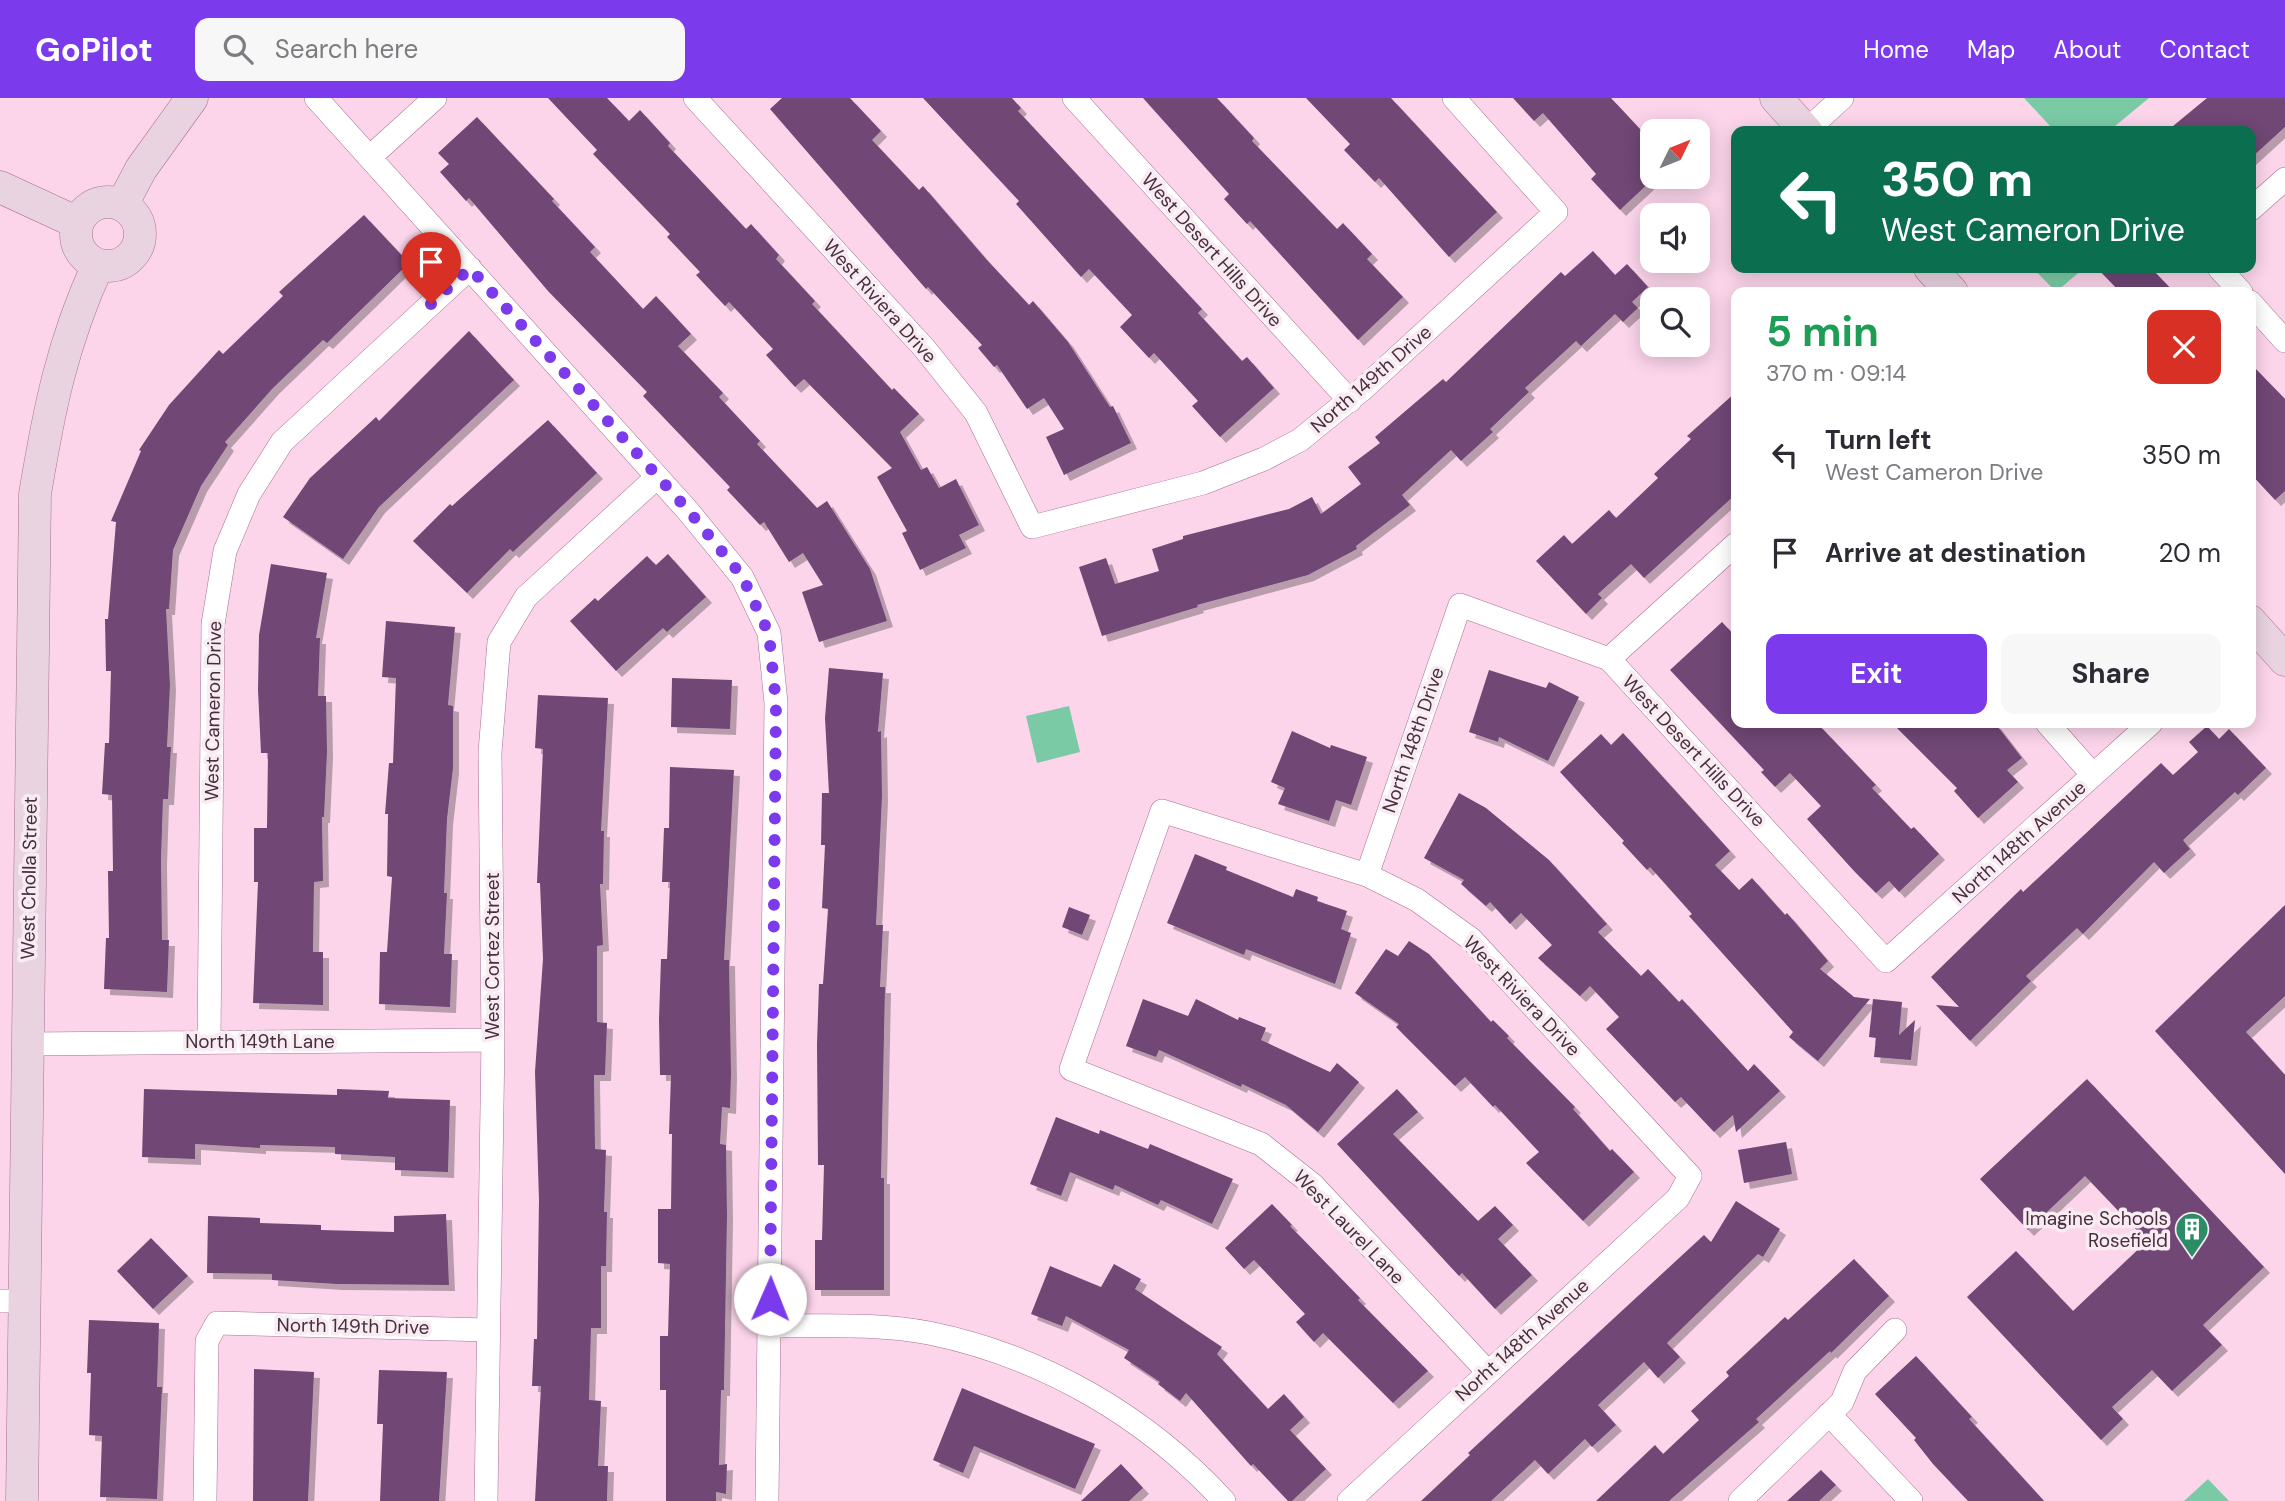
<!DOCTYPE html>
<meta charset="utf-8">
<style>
body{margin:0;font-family:"DM Sans",sans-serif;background:#f7f7f7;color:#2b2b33;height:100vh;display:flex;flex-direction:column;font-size:26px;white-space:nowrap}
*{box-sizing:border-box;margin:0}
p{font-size:23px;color:#7c7c81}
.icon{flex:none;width:38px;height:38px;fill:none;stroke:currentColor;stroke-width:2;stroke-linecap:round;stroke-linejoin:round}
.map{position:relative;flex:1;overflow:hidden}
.drawer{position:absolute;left:1731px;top:189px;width:525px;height:441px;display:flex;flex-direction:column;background:#fff;border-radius:14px;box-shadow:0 4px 18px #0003}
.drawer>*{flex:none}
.hud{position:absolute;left:1731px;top:28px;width:525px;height:147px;border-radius:14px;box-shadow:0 4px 18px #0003;background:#0b6e4f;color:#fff;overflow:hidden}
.needle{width:46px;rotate:47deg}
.buttons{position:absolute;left:1640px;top:21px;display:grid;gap:14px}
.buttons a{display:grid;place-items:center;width:70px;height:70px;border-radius:14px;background:#fff;box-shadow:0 4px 18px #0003;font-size:35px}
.pin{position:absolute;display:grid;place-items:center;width:60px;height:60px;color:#fff;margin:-72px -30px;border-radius:50% 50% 50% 0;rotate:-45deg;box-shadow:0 0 7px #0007}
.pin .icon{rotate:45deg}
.me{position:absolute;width:77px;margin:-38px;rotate:1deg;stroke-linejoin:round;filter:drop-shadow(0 0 5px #0008)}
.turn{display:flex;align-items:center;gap:24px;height:147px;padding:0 35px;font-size:32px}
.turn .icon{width:91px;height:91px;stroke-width:2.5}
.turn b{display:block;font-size:49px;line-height:60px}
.round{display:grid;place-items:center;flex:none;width:74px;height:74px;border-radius:14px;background:#f7f7f7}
.headline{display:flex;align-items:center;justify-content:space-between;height:119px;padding:0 35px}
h1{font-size:42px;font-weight:700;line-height:52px;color:#1e9e55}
.primary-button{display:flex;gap:14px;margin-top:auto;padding:14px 35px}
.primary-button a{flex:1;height:80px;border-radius:14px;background:#7c3aed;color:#fff;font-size:28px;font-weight:700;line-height:80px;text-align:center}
.primary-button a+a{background:#f7f7f7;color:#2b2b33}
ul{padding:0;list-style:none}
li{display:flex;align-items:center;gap:21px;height:98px;padding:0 35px}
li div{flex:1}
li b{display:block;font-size:26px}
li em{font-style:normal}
header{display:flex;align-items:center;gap:42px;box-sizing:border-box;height:98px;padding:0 35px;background:#7c3aed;color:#fff}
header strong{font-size:33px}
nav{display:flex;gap:38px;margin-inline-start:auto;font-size:24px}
.search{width:490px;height:63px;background:#f7f7f7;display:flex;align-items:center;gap:18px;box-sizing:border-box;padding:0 24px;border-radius:14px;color:#7c7c81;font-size:26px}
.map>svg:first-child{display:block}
.green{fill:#7acba5}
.building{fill:#704775;filter:url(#shadow)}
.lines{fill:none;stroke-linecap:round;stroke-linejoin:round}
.street-casing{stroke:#a96f92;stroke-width:24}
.secondary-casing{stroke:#a96f92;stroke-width:33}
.street{stroke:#fff;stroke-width:23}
.secondary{stroke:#e9d3e0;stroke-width:32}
.route{stroke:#7c3aed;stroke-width:12;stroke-dasharray:0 21.6}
.labels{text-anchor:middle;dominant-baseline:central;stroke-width:7;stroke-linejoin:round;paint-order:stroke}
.street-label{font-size:19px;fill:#482f3e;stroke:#f8ebf2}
.poi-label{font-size:19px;fill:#482f3e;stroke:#f8ebf2;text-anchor:end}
</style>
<header>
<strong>GoPilot</strong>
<div class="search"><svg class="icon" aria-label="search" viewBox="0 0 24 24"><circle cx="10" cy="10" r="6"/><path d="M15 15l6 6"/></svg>Search here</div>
<nav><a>Home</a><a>Map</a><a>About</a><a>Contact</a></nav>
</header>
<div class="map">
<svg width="2285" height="1403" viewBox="0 0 2285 1403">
<defs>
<filter id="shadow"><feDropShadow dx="6" dy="6" stdDeviation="0" flood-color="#0004"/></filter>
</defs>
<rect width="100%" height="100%" fill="#fcd5eb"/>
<path class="green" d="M2024,0h125l-40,33h-64l5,-5z
M2033,170h51l-28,24z
M1069,608l11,46 -43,11 -11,-47z
M2208,1381l21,22h-45z"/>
<path class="building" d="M548,0h59l22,23 11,-11 30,33 -2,3 78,83 5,-5 28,31 -3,4 39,42 -3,3 80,86 2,-2 25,26 -19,18 21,38 6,-3 12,21 17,-9 23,46 -20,10 7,13 -46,22 -18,-37 5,-2 -30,-54 15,-9 -88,-89 -9,8 -29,-32 7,-6 -44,-47 -4,4 -29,-31 4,-3 -33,-35 3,-3 -77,-80 4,-4z
M782,0h68l31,33 -9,9 47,50 4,-4 63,73 43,46 4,-4 35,41 42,65 3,-1 18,37 -67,32 -18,-38 18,-8 -20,-31 -17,11 -30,-44 -3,2 -16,-19 4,-3 -54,-58 -2,2 -156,-180z
M923,0h89l9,10 -3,3 184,198 -4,4 44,48 5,-4 27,31 -54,49 -28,-31 6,-5 -44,-48 -5,5 -29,-31 12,-12 -43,-46 -8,8 -65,-73 3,-3z
M1143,0h74l37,40 -2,3 85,88 6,-6 29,31 -5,5 36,38 -45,43 -108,-119 -3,3 -23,-25 5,-5z
M1306,0h85l106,114 -48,45 -70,-79 -4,4 -31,-32 6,-6z
M1513,0h98l41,44v38l-32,30 -29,-31 5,-5 -53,-61 -9,8z
M2207,0h78v29l-35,32v-28h-83z
M477,19l77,82 -2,2 43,46 -5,5 53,57 13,-13 35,38 -13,12 45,47 -4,4 41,44 -3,3 60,64 10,-7 43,68 17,52 -68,21 -17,-50 21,-7 -20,-32 -14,9 -25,-40 -4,3 -33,-35 3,-3 -87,-91 4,-4 -99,-101 -79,-93 -3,3 -26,-29 9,-8 -11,-11z
M364,117l45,48 -82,80 -4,-3 -50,48 -48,54 3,3 -27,41 -28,64 -4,59h-3l4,76 -3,62h4l-3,52h-5l-2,60 1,81h7l-2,52 -63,-3 2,-51h3l-1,-67h5l-1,-76 -10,-1 3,-51h4l2,-72h-5l-1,-52h3l8,-97 -5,-1 30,-70 -2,-1 30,-45 50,-55 4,4 60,-58 -4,-4z
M1593,153l22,24 12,-11 21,23 -16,15 6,6 -15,14 -8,-8 -34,32 -5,-5 -51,47 4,4 -39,37 3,3 -32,29 -10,-11 -49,45 8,10 -54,41 1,3 -49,26 -111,30 1,2 -96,29 -23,-69 27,-9 9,26 44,-13 -7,-22 31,-10v-3l106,-27 23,-12 9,17 40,-30 -13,-17 32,-24 -5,-6 68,-58 3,3 115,-110 4,4z
M2097,170h54l23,24h-54z
M469,233l45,49 -135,127 -36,52 -60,-42 27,-39 66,-61 3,4z
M2250,265l35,36v92l-10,9 -25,-27z
M1736,294v102l-92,84 -13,-14 -33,30 4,4 -16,16 -50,-53 28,-26 8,9 37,-34 7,8 42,-40 -4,-4 37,-35 -4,-3z
M548,322l49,53 -84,79 -3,-3 -43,44 -54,-52 37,-37 2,2z
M668,456l38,43 -39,35 -4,-4 -47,43 -46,-50 25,-23 3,3 49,-45 9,9z
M271,466l56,9 -11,65h4l-2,58h8l1,56 -3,65h-2l1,64 -9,1 -1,70h10v53l-70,-2 5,-121h-4v-54h13l1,-75h-7l-3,-63 1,-55z
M386,523l69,6 -7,78 5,1v62l-6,51 -3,74h3l-3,61h8l-2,53 -71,-3 1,-52h7l5,-75 -5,-1 1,-62h-3l4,-51h4l3,-85 -14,-1z
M1722,524l14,15v86h81l59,62 -4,3 39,41 3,-2 25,27 -40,38 -10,-11 -13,12 -22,-22 -47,-52 14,-13 -31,-33 -15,14 -14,-15 3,-2 -94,-100z
M829,570l54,5 -5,59 3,-1 1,65 -6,129h7l-3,62h5l-4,191h3v112h-69v-50h7l2,-75h-6l-1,-121 2,-60h4l5,-75 -6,-1 3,-63h-4l1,-52h7l-4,-75z
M1489,572l57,18 3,-6 30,15 -31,64 -49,-24 -1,5 -29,-10z
M672,580l60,2 -2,49 -59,-2z
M538,597l70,3 -7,133h3l-1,53h-3l3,61 -6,1v76l10,1 -2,52h-11l1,74 11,1 -2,62h3l-1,54h-5v62h-10l-2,72 12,1 -3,65h10l-1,35h-72l6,-115h-9l2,-47h3l2,-139 -4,-128 8,-113 -3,-76h-3l6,-134 -8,-1z
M1892,625h103l27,35 -15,12 11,12 -40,36 -24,-27 3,-3z
M2207,628l12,13 10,-10 37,39 -28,27 -3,-3 -52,48 7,9 -26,24 -10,-11 -71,72 -6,-6 -51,48 5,5 -61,60 -34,-36 23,2 -28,-30 90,-88 2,3 138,-129 12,12 25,-23 -9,-10z
M1292,633l38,17 1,-3 36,12 -16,48 -15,-5 -7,21 -51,-17 7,-16 -14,-6z
M1623,635l107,118 -15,14 24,25 13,-12 33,37 2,-2 41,48 -8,8 34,28 16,2 -52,62 -29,-24 4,-5 -104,-116 3,-2 -42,-47 -3,3 -25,-27 2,-2 -64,-69 41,-38 10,11z
M670,669l64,3 -10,190h5l2,113 -1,35 -8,-1 -2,37 6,1 1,70 -3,175h-3l-2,75 8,-1 -1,30 -10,-2v9h-50v-111h-6v-54h8l2,-72 -12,-1v-54h13l1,-75h-3l2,-59h-11l-1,-56 2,-60h6l3,-77h-8l2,-54h5z
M1459,695l27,15 63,52 58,64 -9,8 43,44 7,-7 31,33 3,-3 66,72 6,-7 26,27 -44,41 -3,-17 -19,17 -33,-35 -6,5 -69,-73 13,-12 -29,-31 -10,10 -42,-38 14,-13 -31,-32 -11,11 -20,-22 -4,4 -25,-22 3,-4 -40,-22z
M1195,756l32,13 -1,3 67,27 3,-8 22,8 -1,4 30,10 -6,18 10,4 -16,51 -89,-35 -2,6 -77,-32z
M2285,807v91l-39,36 39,43v99l-130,-143z
M1069,809l21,8 -8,20 -20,-8z
M1409,843l20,13 62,68 2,-2 16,16 -2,2 68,69 -2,2 37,42 2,-2 22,23 -51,49 -57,-58 13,-11 -44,-47 -2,2 -28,-30 -10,9 -59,-59 3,-3 -44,-31 31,-44 12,7z
M1143,901l45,17 8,-17 42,21 1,-3 27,11 -5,12 69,32 7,-9 22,19 -41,50 -32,-27 -44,-21 -1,3 -82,-37 -3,7 -30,-11z
M1873,901l29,3 -3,33 16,-15 -4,40 -37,-3 2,-19 -7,-1z
M2087,981l177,188 -61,58 19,20 -50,46 -20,-21 -40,37 11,12 -22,21 -134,-143 49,-46 57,60 74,-70 -62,-65 -57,54 -48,-51z
M144,991l193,6v-6l52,2 -1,7 62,2 -2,72 -53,-2v-13l-60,-3v-7l-75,-2v3l-65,-4v15l-53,-2z
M1397,991l21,23 -25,22 85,87 17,-15 18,19 -15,14 34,36 -37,34 -33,-36 -3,3 -122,-132z
M1056,1019l43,17 1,-4 48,19 2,-5 83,35 -21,45 -51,-24 -3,5 -43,-20 -2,5 -43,-18 -9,24 -31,-12z
M1786,1044l6,32 -48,9 -6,-33z
M1736,1103l44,28 -17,28 -5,-3 -91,89 13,14 -22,21 -14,-16 -46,43 18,20 -24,22 -7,-8 -37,35 -13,-14 -44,41h-70l49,-46 -2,-2 236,-218 7,7z
M1272,1106l20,21 -2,1 70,72 -2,2 70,71 -35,32 -70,-70 -9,9 -18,-20 9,-8 -51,-54 -10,9 -19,-21z
M446,1116l3,71 -112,-1 -65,-4v-6l-65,-1 1,-57 52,2v5l61,2v5l73,2v-16z
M151,1140l37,38 -35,33 -36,-38z
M1854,1161l35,37 -58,57 -1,-2 -74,68 3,3 -90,79h-73l59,-56 8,9 36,-34 -8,-9 38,-35 -3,-4 59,-55 3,3z
M1114,1166l27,15 -6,10 87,58 -5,7 51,55 16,-15 20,23 -14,13 36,39 -34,32h-4l-35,-37 -2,2 -65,-73 -6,8 -22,-17 2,-2 -36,-24 5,-8 -63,-34 -4,10 -31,-12 19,-48 51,21z
M89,1222l70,3 -2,64h5l-5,112 -57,-2 2,-61 -13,-1 2,-62h-4z
M1916,1258l56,61 -3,2 75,82h-76l-35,-37 -19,-24 2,-2 -41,-44z
M254,1271l60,3 -6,129h-55z
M379,1272l68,2 -8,129h-59l3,-77h-6z
M962,1290l133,56 -20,45 -101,-43 -11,27 -30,-13z
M1121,1366l22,24 -14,13h-48z
M1821,1372l15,15 -17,16h-32z"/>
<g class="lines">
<defs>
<path id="street" d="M316,0l372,413 54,66 27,56 7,70 -9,798
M695,0l230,251 51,64 56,114 171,-44 61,-24 36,-19 64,-52 192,-176 -102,-114
M1074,0l276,303
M1806,33l36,-33
M370,59l65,-59
M2250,112l35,-31
M2219,170l22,24
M2250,204l35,39
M1609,561l127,-115
M2047,625l46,52
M1367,777l93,-270 149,54 277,302 265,-238
M209,943l4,-417 12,-73 24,-57 33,-52 188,-174
M27,946l466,-4
M0,1203h24
M770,1228c53,0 108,-3 159,7 113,23 217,83 295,168
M1829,1316l82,87
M205,1403l2,-160 10,-18 271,7
M486,1403l7,-461 -3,-288 9,-110 27,-45 131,-120
M1349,1403l329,-303 12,-22 -219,-237 -54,-39 -50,-25 -205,-64 -91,258 190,75 52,41 174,186
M1740,1403l102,-99 13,-31 40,-41"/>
<path id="secondary" d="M1776,0l30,33
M0,89l78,36
M76 136a32 32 0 1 1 64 0a32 32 0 1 1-64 0Z
M122,107l19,-36 51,-71
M1930,170l22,24
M2250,523l35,39
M22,1403l13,-1007c14,-84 27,-151 63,-229"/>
</defs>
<use href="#street" class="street-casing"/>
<use href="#secondary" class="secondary-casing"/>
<use href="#street" class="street"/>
<use href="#secondary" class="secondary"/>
</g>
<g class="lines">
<path class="route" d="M431,206l39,-36 218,242 54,66 27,58 7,69 -6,596"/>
</g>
<defs>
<symbol id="building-pin" viewBox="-11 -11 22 30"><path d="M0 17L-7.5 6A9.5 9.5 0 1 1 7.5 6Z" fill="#2b8c66" stroke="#f8ebf2"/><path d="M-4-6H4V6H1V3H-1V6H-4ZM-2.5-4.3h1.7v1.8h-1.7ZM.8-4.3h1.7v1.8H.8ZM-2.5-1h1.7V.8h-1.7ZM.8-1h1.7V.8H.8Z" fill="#fff"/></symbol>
</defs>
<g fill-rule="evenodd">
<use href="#building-pin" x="2173" y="1112" width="38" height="52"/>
</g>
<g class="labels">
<g class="street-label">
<text transform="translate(1212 152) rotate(48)">West Desert Hills Drive</text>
<text transform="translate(880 203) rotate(48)">West Riviera Drive</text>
<text transform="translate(1371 281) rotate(-41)">North 149th Drive</text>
<text transform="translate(213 613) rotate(-89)">West Cameron Drive</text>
<text transform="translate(1413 642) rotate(-71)">North 148th Drive</text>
<text transform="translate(1694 653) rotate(47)">West Desert Hills Drive</text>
<text transform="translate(2019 744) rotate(-42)">North 148th Avenue</text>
<text transform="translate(29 780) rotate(-89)">West Cholla Street</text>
<text transform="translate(492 858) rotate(-90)">West Cortez Street</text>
<text transform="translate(1522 898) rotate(46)">West Riviera Drive</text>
<text x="260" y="943">North 149th Lane</text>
<text transform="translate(1349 1129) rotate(46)">West Laurel Lane</text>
<text transform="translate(353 1228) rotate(1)">North 149th Drive</text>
<text transform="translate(1522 1242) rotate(-42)">Norht 148th Avenue</text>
</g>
<g class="poi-label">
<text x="2168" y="1120">Imagine Schools<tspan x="2168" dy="22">Rosefield</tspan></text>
</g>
</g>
</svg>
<div class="buttons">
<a><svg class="needle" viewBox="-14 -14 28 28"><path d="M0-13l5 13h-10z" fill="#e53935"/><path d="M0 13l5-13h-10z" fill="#7c7c81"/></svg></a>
<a><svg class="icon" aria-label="sound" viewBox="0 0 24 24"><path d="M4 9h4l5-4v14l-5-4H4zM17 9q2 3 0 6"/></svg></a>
<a><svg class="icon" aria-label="search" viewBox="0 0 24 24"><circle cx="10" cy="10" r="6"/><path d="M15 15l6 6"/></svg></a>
</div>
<div class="pin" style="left:431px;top:206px;background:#d93025"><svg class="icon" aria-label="arrive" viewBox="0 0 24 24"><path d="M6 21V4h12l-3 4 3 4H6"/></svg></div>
<svg class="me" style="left:770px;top:1201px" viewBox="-20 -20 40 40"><circle r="19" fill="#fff"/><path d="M0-13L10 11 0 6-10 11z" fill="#7c3aed"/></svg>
<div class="hud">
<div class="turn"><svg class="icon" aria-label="left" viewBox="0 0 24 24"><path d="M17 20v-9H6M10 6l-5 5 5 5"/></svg><div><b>350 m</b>West Cameron Drive</div></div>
</div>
<section class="drawer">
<div class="headline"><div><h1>5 min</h1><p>370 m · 09:14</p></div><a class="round" style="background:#d93025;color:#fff"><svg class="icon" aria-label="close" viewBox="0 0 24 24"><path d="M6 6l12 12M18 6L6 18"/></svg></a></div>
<ul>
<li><svg class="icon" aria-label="left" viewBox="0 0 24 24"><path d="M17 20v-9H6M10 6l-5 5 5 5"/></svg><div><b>Turn left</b><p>West Cameron Drive</p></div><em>350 m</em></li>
<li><svg class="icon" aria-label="arrive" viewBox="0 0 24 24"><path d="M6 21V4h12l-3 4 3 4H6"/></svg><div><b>Arrive at destination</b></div><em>20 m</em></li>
</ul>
<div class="primary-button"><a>Exit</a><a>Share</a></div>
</section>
</div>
